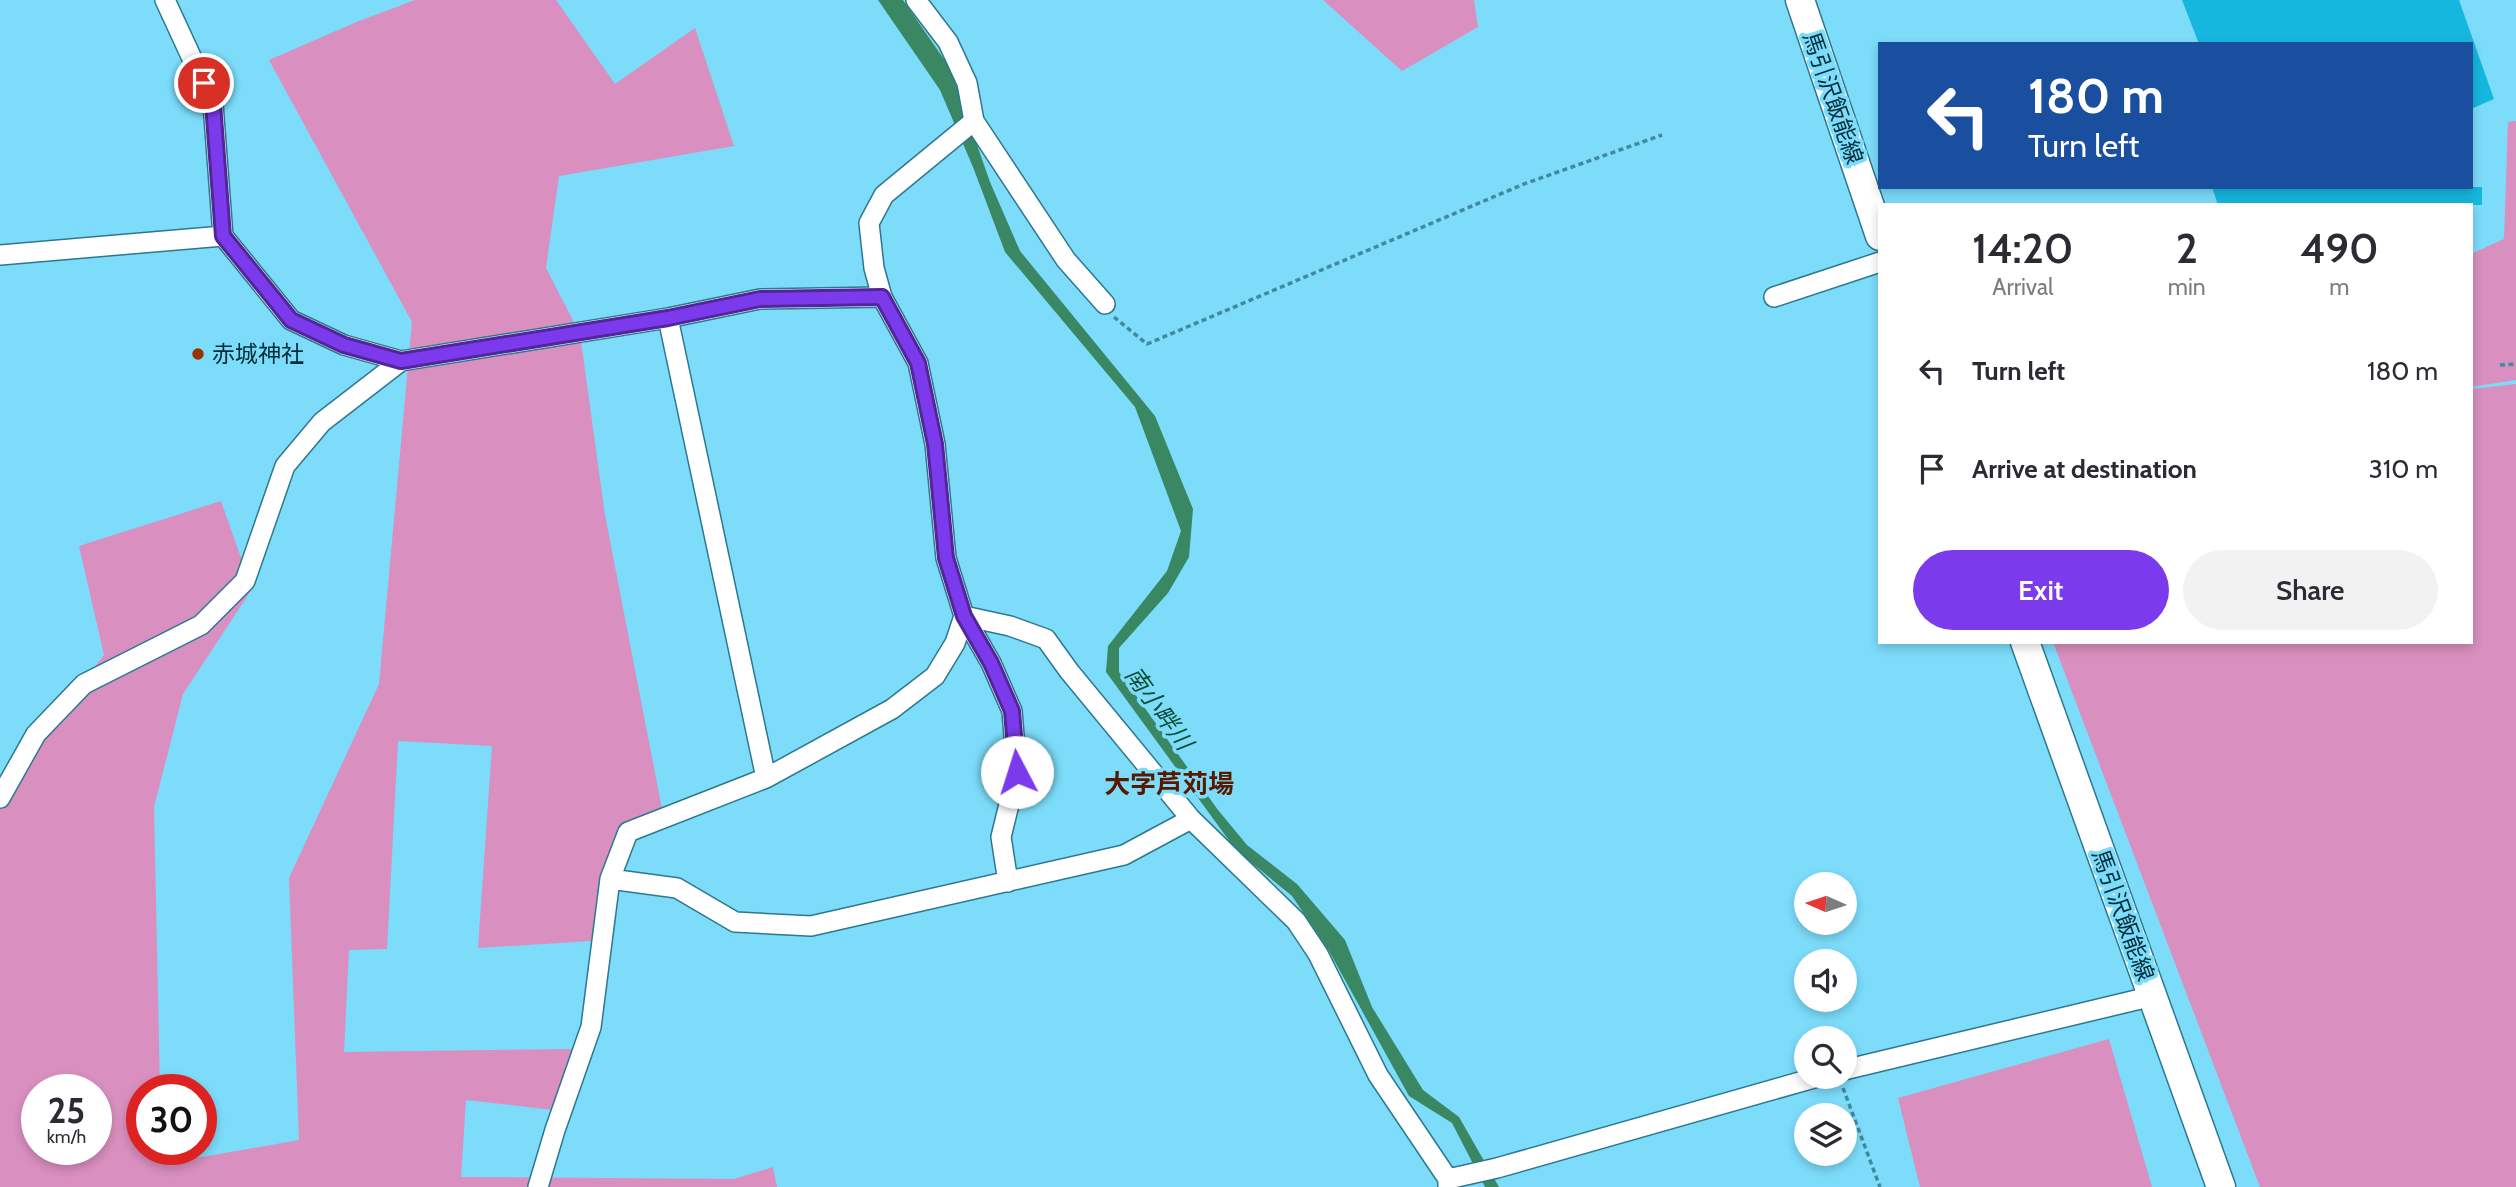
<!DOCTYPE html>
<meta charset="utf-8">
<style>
body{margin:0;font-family:Cabin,"Noto Sans JP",sans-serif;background:#f2f2f3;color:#2b2b33;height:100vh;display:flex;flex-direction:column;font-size:26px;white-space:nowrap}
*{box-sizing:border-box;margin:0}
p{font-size:23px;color:#7c7c81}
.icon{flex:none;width:38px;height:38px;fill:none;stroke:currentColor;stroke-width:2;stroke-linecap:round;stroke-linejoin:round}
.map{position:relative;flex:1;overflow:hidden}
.side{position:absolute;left:1878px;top:203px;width:595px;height:441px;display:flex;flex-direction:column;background:#fff;border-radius:0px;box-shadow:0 4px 10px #0003}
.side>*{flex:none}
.guide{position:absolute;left:1878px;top:42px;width:595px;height:147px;border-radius:0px;box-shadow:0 4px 10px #0003;background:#1a4fa0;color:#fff;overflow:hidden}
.needle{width:46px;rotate:273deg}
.tools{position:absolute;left:1794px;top:872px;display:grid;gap:14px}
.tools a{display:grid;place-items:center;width:63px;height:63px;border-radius:50%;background:#fff;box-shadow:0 4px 10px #0003;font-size:35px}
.speed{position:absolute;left:21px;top:1074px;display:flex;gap:14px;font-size:35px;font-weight:700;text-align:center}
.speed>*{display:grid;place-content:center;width:91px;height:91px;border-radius:50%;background:#fff;box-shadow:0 4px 10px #0003;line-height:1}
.speed small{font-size:18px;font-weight:400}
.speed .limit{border:10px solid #d22;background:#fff;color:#111}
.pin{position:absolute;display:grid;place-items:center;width:60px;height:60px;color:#fff;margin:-30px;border:4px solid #fff;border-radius:50%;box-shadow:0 2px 7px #0007}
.me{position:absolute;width:77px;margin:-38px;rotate:355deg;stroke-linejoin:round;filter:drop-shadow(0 0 5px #0008)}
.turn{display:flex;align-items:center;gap:24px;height:147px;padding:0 35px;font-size:32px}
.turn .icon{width:91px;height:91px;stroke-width:2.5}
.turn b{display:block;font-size:49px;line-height:60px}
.eta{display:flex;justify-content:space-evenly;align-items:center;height:119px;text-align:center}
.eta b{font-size:42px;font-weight:600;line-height:49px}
.primary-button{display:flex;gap:14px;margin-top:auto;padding:14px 35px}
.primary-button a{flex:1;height:80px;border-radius:42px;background:#7c3aed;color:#fff;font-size:28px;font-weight:600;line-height:80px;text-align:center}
.primary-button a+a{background:#f2f2f3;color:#2b2b33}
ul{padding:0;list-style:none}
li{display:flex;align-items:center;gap:21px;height:98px;padding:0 35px}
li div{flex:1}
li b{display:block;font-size:26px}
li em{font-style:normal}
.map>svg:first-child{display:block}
.green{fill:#d98fbf;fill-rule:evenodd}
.water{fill:#398863}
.building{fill:#16b7de}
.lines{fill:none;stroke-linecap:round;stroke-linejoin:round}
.street-casing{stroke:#2d788e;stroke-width:22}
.secondary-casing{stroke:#2d788e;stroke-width:31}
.path{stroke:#41899e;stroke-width:3.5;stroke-dasharray:5 3.5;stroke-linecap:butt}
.street{stroke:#fff;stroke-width:19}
.secondary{stroke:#fff;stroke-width:28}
.route-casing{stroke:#51269a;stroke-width:18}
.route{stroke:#7c3aed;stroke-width:12}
.poi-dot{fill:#983400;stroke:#7cdcfa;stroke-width:2.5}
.labels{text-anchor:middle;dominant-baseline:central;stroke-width:7;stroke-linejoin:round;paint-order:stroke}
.street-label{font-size:23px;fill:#002d39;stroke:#7cdcfa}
.poi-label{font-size:23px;fill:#002d39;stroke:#7cdcfa;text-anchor:start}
.water-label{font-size:24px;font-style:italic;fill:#0f4e34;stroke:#7cdcfa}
.quarter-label{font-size:26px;font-weight:bold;fill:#591900;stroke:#7cdcfa}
</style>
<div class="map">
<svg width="2516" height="1187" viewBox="0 0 2516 1187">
<rect width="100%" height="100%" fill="#7cdcfa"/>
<path class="green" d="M415,0h141l59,84 80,-56 39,118 -175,30 -13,92 34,66 25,181 57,294 -41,20 -30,112 -113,7 14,-202 -94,-5 -11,208 -38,1 -5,102 231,-3 -22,61 -87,-10 -5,77 273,2 39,-12 4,20h-777v-404l56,-67 48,-61 -25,-109 142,-45 31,88 -69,105 -29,113 6,283h-18v60h19l1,14 137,-24 -10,-262 90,-194 33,-362 -143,-262 90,-39zM37,1090h59v60h-59z
M1323,0h151l4,27 -76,44z
M2516,121v259l-45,7v-133l33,-15 4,-117z
M2516,384v803h-256l-207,-545h418v-253z
M2109,1039l43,148h-232l-22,-89z"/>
<path class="water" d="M878,0h25l47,68 40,114 30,69 135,165 38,93 -4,48 -21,36 -49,55v24l99,138 29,35 50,39 48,56 27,67 51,83 36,27 40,70h-14l-33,-64 -43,-27 -80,-145 -37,-55 -56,-46 -130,-178 2,-26 59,-75 14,-40 -46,-124 -130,-155 -32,-85 -33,-77z"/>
<path class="building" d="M2182,0h277l35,99 -23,10v-65h-272z
M2212,187h270v18h-264z"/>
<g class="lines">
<defs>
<path id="street" d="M165,0l48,104 10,132 68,84 53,25 57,16
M974,121l92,139 39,44
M0,255l223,-19
M1774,297l106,-35
M668,318l98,460
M964,616l46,10 36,13 23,32 122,148 105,102 22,33 60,121 70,104v8
M964,616l27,47 21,48 5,61 -16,65 7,45
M0,798l36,-64 48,-50 117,-59 44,-44 40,-115 37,-44 79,-61 267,-43 92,-19 122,-2
M610,879l67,9 58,34 76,4 313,-71 67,-36
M1844,1070l309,-74
M1448,1179l49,-11 324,-92
M538,1187l17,-57 36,-103 19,-148 18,-47 138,-54 126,-69 43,-33 20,-33 9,-27 -18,-58 -11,-114 -17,-81 -36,-66 -8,-29 -5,-45 15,-28 90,-74 -7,-38 -19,-41 -32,-42"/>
<path id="secondary" d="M1800,0l80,236
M2025,642l196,545"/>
</defs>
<use href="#street" class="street-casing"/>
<use href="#secondary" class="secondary-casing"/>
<path class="path" d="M1114,317l33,27 377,-160 138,-49
M2500,365l16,-1
M1843,1088l37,99"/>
<use href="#street" class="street"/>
<use href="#secondary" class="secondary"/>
</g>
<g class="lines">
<defs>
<path id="route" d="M204,83l9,21 10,132 68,84 53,25 57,16 267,-43 92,-19 122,-2 36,66 17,81 11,114 18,58 27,47 21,48 5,61"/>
</defs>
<use href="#route" class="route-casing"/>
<use href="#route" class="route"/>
</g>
<circle class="poi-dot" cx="198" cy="354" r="7"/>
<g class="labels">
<g class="street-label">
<text transform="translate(1833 98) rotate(71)">馬引沢飯能線</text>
<text transform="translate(2123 915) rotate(70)">馬引沢飯能線</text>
</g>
<g class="poi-label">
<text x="212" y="354">赤城神社</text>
</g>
<g class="water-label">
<text transform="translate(1159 708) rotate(54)">南小畔川</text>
</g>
<g class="quarter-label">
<text x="1169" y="784">大字芦苅場</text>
</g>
</g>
</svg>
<div class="tools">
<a><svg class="needle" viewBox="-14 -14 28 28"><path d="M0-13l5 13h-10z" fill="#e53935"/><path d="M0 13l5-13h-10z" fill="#7c7c81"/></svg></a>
<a><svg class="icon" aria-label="sound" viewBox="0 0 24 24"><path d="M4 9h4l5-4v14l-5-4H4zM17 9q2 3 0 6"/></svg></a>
<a><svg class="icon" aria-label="search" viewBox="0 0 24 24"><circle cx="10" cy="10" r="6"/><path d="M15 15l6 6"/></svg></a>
<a><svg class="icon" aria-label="layers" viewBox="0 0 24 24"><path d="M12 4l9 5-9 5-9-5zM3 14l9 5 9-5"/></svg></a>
</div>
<div class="speed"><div>25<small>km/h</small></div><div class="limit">30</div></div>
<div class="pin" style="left:204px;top:83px;background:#d93025"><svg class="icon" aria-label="arrive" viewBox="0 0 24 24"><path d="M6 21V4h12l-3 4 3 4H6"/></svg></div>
<svg class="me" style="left:1017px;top:772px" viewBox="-20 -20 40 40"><circle r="19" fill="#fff"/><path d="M0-13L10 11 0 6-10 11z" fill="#7c3aed"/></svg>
<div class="guide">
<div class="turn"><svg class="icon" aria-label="left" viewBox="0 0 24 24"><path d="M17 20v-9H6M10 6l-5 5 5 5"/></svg><div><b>180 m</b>Turn left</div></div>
</div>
<section class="side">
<div class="eta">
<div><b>14:20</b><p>Arrival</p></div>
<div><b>2</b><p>min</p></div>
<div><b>490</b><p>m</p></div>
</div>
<ul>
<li><svg class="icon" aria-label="left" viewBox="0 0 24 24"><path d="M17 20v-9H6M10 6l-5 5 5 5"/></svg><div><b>Turn left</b></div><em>180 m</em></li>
<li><svg class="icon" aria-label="arrive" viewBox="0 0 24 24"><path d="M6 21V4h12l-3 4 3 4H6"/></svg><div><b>Arrive at destination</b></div><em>310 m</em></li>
</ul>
<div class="primary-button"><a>Exit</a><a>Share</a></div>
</section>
</div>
